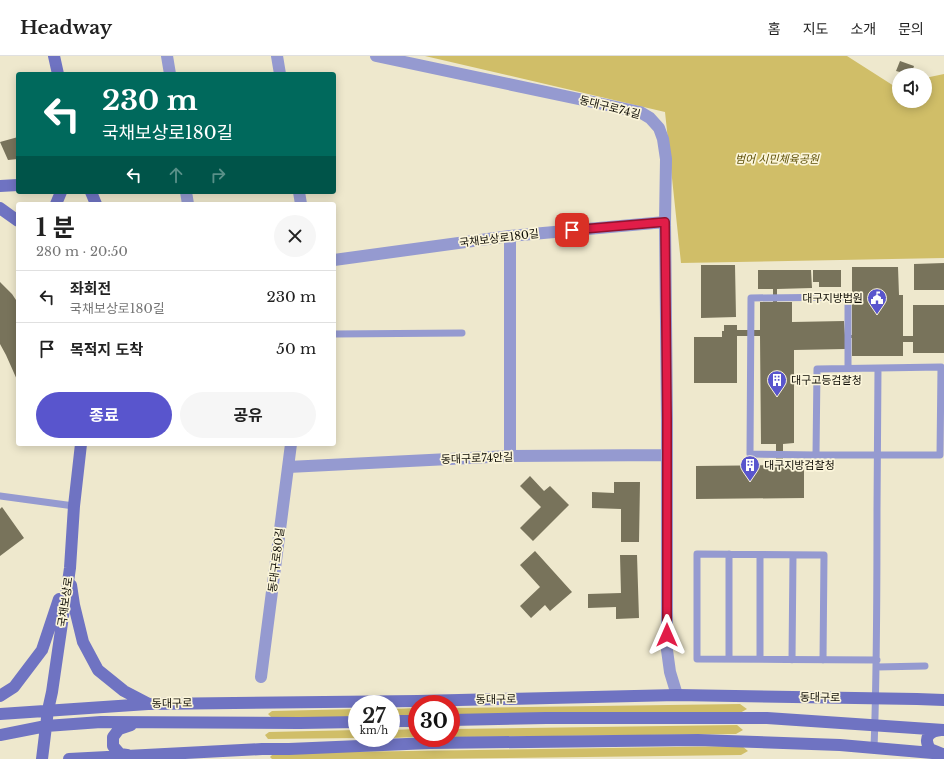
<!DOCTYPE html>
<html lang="ko">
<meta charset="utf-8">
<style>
body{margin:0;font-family:"Libre Baskerville","Noto Sans KR",serif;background:#f6f6f6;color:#222;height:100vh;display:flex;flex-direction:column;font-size:15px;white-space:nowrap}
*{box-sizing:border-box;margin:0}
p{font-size:13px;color:#767676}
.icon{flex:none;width:22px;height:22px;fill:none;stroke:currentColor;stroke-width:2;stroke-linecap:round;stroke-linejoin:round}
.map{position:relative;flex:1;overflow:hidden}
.side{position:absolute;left:16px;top:146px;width:320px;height:244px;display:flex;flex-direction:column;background:#fff;border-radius:4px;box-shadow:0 2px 10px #0003}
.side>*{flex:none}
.hud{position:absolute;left:16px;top:16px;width:320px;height:122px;border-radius:4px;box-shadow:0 2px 10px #0003;background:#00695c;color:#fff;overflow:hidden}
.fabs{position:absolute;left:892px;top:12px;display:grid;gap:8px}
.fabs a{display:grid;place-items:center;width:40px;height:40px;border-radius:50%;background:#fff;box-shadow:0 2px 10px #0003;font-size:20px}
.speed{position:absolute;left:348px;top:639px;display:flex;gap:8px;font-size:20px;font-weight:700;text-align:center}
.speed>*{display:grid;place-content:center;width:52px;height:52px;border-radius:50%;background:#fff;box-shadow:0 2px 10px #0003;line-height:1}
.speed small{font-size:10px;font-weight:400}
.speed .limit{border:6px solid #d22;background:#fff;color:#111}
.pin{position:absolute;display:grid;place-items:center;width:34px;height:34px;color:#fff;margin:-17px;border-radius:8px;box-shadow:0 2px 6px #0006}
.me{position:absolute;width:44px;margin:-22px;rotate:0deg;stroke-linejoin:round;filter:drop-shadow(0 0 3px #0008)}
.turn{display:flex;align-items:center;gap:14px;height:84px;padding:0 20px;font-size:18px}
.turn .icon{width:52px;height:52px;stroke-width:2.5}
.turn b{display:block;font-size:28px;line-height:34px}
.lanes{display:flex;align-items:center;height:38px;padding:0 20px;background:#0003;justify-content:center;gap:20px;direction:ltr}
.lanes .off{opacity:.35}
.round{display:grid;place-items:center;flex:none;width:42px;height:42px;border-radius:21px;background:#f6f6f6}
.head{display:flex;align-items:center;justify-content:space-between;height:68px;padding:0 20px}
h1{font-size:24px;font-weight:700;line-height:30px}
.button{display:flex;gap:8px;margin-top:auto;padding:8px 20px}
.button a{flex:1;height:46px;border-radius:24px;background:#5955cd;color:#fff;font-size:16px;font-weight:700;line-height:46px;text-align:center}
.button a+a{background:#f6f6f6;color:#222}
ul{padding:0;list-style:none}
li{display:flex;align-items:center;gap:12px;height:52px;padding:0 20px;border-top:1px solid #e0e0e0}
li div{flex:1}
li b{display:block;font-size:15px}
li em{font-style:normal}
header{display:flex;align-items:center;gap:24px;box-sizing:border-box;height:56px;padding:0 20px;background:#fff;border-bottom:1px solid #e0e0e0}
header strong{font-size:19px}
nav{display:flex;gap:22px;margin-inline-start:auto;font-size:14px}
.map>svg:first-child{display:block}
.green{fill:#d0be68}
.building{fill:#78735b}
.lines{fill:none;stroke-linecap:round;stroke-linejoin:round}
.service{stroke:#959ad0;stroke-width:7}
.minor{stroke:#959ad0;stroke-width:12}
.secondary{stroke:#6f73c2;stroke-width:12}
.route-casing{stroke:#92132f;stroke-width:10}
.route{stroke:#e11d48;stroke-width:7}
.labels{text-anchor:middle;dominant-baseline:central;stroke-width:3.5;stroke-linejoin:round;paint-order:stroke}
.street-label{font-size:11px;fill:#0d0b04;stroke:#fbf5da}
.park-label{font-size:11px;font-style:italic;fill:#5f5107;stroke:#fbf5da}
.poi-label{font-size:11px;fill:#0d0b04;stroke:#fbf5da;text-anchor:start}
</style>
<header>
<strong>Headway</strong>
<nav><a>홈</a><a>지도</a><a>소개</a><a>문의</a></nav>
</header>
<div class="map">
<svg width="944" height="703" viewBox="0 0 944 703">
<rect width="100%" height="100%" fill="#eee8cd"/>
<path class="green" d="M425,0h422l47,30 5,-1v16h26v-23l19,-4v184l-263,5 -16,-151z
M740,648l7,5 -7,4 -289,3v-8z
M417,652v8l-26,1v-8z
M357,653v8l-85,1 -4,-4 4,-3z
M737,669l6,5 -7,4 -285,3v-8z
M417,673v8l-26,1v-8z
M357,674l1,8 -90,1 -3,-4 4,-3z
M742,690l6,5 -7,4 -317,4h-152l-2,-2 4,-4z"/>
<path class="building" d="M900,5l14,5 -3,9 -15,-4z
M18,81v22l-10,1 -8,-18z
M944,207v27h-30v-26z
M701,209h34l1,52 -35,1z
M852,211h46l1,28h4v41h10v-31h31v48h-31v-11h-10v14h-51v-18h-7v11l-51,1v93l-11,1v21h21v33l-108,1v-33l80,-1v-21h-15l-1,-108h-23v47h-43v-46h28v-6h2v-6h13v5h23v-28h13v-13h-15v-19h53l1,18 -35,1v13h15v20l52,-1 1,14h7z
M813,214h28v17h-22v-5h-6z
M0,226l12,12 6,9v79l-12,-27 -6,-11z
M530,420l14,15 6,-5 19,19 -36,36 -13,-13 21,-21 -21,-21z
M614,426h26l-1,60h-18v-33l-29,-1v-16l22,1z
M2,451l22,31 -24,18v-47z
M535,495l37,41 -22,19 -5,-6 -14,13 -11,-12 20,-19 -20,-22z
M620,499h17l2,63 -23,1v-12l-28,1v-14l33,-1z"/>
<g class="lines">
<path class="service" d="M334,278l128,-1
M816,399l-66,-1 1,-156 97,-1v71
M0,440l74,10
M729,603v-105
M760,603v-104
M792,604l1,-105
M823,604l1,-105 -127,-1v105c60,0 120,1 180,1
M877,611l48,-1
M874,692c3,-79 3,-158 3,-237 0,-48 1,-96 1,-143l63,-1 -1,88h-124l1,-86 61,-1"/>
<path class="minor" d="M167,0l3,18
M277,0l3,18
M376,0l264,56 10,6 9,10 4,11 3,20 -1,63 2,197v231l3,22 7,23
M186,136l2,12
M299,136l2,12
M510,180v220
M334,204l176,-24 155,-14
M288,411l222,-11 157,-1
M261,621l30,-233"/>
<path class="secondary" d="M54,0l4,18
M0,130l18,-1
M91,136l5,12
M56,148l5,-12
M0,152l18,13
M71,529l3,20 9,37 15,28 26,21 23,12
M0,640l14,-9 28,-37 17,-51
M0,658l148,-10 270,-3 259,-6 240,4 27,1
M451,664l95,-2h221l177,12
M391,665h26
M0,679l46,-9 55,-4 199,1 57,-1
M940,697l-10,-4c-7,-11 -1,-18 11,-19
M127,699l-7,-1 -7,-8v-9l6,-8 12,-4
M42,703l6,-49 4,-18 18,-124 4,-62 7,-62
M69,703l193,-10h27l141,-6 268,-3 142,5 104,9"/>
</g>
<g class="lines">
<defs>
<path id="route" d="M572,174l93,-8 2,197v216"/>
</defs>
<use href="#route" class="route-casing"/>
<use href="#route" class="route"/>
</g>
<defs>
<symbol id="civic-pin" viewBox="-11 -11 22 30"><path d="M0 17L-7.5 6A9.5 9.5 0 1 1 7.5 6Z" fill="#5955cd" stroke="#fbf5da"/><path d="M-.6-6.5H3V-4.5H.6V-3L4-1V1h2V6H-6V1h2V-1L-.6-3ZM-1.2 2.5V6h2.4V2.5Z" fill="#fff"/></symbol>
<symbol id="building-pin" viewBox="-11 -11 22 30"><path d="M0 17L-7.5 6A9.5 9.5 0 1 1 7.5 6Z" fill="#5955cd" stroke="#fbf5da"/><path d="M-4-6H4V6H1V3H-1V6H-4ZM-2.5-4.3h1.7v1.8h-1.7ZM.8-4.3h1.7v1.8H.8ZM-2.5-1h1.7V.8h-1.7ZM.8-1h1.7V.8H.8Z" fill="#fff"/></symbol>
</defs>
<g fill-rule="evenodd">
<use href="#civic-pin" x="866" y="231" width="22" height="30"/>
<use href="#building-pin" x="766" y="313" width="22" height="30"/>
<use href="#building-pin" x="739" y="398" width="22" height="30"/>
</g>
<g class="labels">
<g class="street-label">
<text transform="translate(610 51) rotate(14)">동대구로74길</text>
<text transform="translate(499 182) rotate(-7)">국채보상로180길</text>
<text transform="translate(477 402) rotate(-2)">동대구로74안길</text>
<text transform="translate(276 504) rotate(-83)">동대구로80길</text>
<text transform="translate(65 546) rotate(-82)">국채보상로</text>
<text transform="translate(820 641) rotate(1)">동대구로</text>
<text transform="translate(496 643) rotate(-1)">동대구로</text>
<text transform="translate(172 647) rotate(-1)">동대구로</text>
</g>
<g class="park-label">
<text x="777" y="103">범어 시민체육공원</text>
</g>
<g class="poi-label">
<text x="863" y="242" text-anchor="end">대구지방법원</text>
<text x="791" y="324">대구고등검찰청</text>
<text x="764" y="409">대구지방검찰청</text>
</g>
</g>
</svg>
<div class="fabs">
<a><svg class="icon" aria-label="sound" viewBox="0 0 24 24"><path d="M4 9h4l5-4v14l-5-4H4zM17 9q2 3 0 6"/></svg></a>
</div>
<div class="speed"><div>27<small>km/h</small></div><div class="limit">30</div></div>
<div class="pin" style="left:572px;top:174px;background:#d93025"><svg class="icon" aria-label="arrive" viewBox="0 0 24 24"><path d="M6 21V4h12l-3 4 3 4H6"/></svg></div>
<svg class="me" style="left:667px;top:579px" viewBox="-20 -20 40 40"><path d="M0-17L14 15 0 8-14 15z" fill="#e11d48" stroke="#fff" stroke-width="4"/></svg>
<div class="hud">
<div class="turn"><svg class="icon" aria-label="left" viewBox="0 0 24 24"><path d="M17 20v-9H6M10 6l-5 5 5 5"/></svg><div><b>230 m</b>국채보상로180길</div></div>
<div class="lanes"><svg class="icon" aria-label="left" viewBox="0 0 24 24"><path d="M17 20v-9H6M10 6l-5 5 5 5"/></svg><svg class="icon off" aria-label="ahead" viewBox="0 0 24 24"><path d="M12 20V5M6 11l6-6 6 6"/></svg><svg class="icon off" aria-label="right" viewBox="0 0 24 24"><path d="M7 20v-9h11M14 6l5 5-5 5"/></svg></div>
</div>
<section class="side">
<div class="head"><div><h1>1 분</h1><p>280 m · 20:50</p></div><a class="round"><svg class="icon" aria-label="close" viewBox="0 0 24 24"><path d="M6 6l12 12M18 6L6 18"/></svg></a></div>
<ul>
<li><svg class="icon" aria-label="left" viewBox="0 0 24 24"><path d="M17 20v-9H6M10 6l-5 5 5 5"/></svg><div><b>좌회전</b><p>국채보상로180길</p></div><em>230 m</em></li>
<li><svg class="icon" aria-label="arrive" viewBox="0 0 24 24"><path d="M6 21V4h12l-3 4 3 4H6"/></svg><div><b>목적지 도착</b></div><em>50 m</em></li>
</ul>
<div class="button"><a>종료</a><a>공유</a></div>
</section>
</div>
